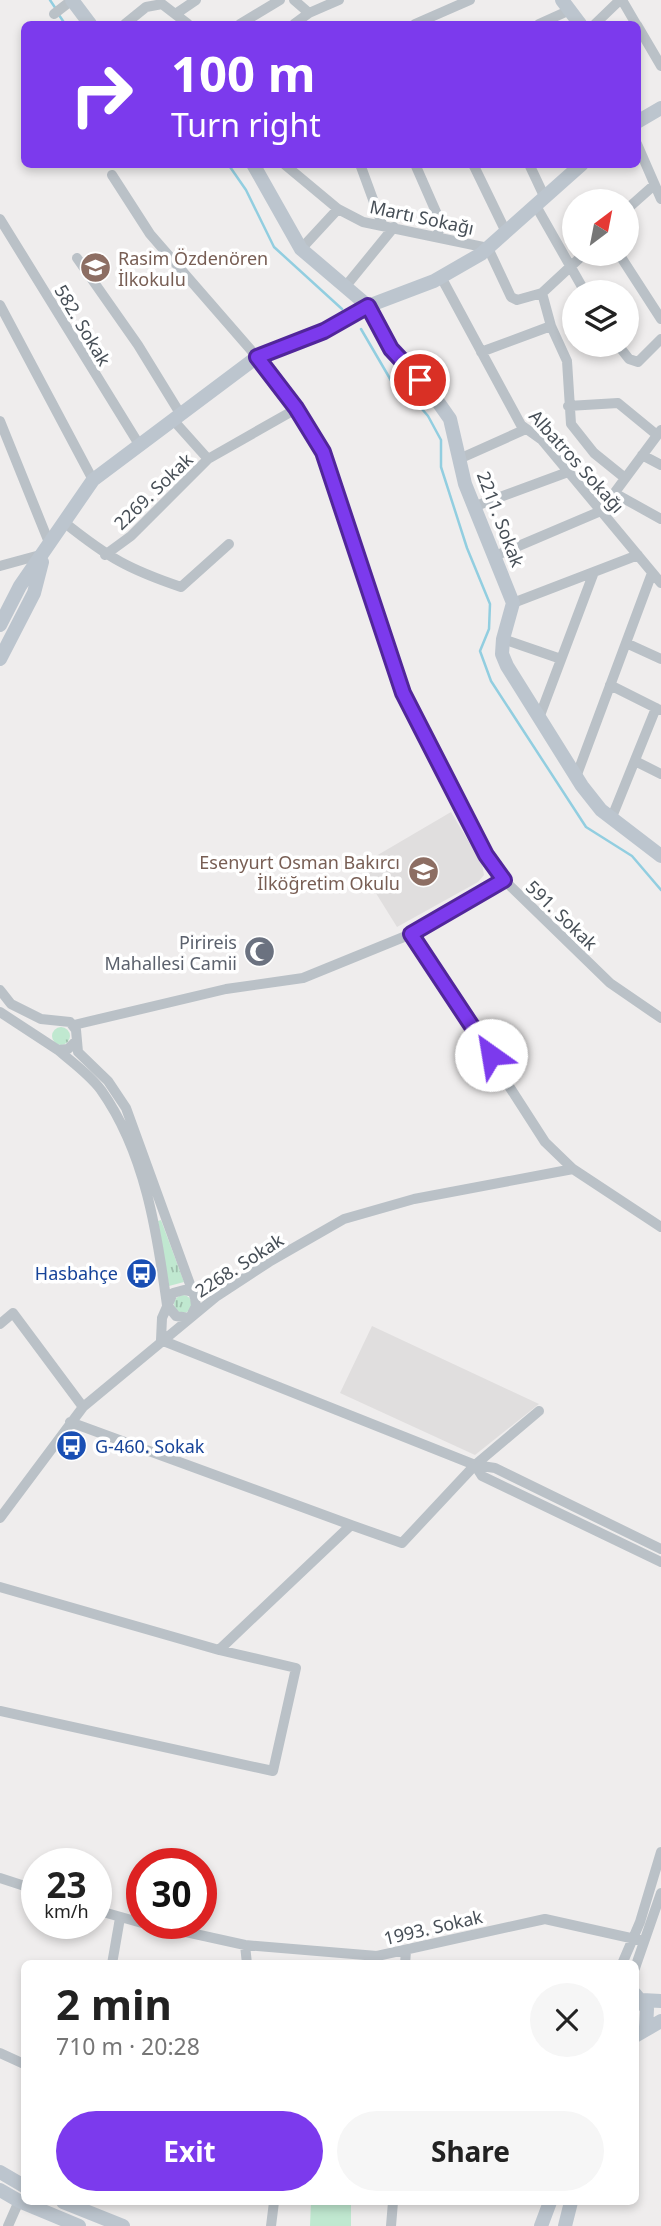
<!DOCTYPE html>
<meta charset="utf-8">
<style>
body{margin:0;font-family:"Noto Sans",sans-serif;background:#f6f6f6;color:#222;height:100vh;display:flex;flex-direction:column;font-size:26px;white-space:nowrap}
*{box-sizing:border-box;margin:0}
p{font-size:23px;color:#767676}
.icon{flex:none;width:38px;height:38px;fill:none;stroke:currentColor;stroke-width:2;stroke-linecap:round;stroke-linejoin:round}
.map{position:relative;flex:1;overflow:hidden}
.sheet{position:absolute;left:21px;top:1960px;width:618px;height:245px;display:flex;flex-direction:column;background:#fff;border-radius:10px;box-shadow:0 4px 10px #0003}
.sheet>*{flex:none}
.top-card{position:absolute;left:21px;top:21px;width:620px;height:147px;border-radius:10px;box-shadow:0 4px 10px #0003;background:#7c3aed;color:#fff;overflow:hidden}
.needle{width:46px;rotate:32deg}
.controls{position:absolute;left:562px;top:189px;display:grid;gap:14px}
.controls a{display:grid;place-items:center;width:77px;height:77px;border-radius:50%;background:#fff;box-shadow:0 4px 10px #0003;font-size:35px}
.speed{position:absolute;left:21px;top:1848px;display:flex;gap:14px;font-size:35px;font-weight:700;text-align:center}
.speed>*{display:grid;place-content:center;width:91px;height:91px;border-radius:50%;background:#fff;box-shadow:0 4px 10px #0003;line-height:1}
.speed small{font-size:18px;font-weight:400}
.speed .limit{border:10px solid #d22;background:#fff;color:#111}
.pin{position:absolute;display:grid;place-items:center;width:60px;height:60px;color:#fff;margin:-30px;border:4px solid #fff;border-radius:50%;box-shadow:0 2px 7px #0007}
.me{position:absolute;width:77px;margin:-38px;rotate:328deg;stroke-linejoin:round;filter:drop-shadow(0 0 5px #0008)}
.turn{display:flex;align-items:center;gap:24px;height:147px;padding:0 35px;font-size:32px}
.turn .icon{width:91px;height:91px;stroke-width:2.5}
.turn b{display:block;font-size:49px;line-height:60px}
.round{display:grid;place-items:center;flex:none;width:74px;height:74px;border-radius:37px;background:#f6f6f6}
.headline{display:flex;align-items:center;justify-content:space-between;height:119px;padding:0 35px}
h1{font-size:42px;font-weight:700;line-height:52px}
.cta{display:flex;gap:14px;margin-top:auto;padding:14px 35px}
.cta a{flex:1;height:80px;border-radius:42px;background:#7c3aed;color:#fff;font-size:28px;font-weight:700;line-height:80px;text-align:center}
.cta a+a{background:#f6f6f6;color:#222}
.map>svg:first-child{display:block}
.education{fill:#e0dede}
.grass{fill:url(#grass-tufts)}
.park{fill:#c0e8d0}
.lines{fill:none;stroke-linecap:round;stroke-linejoin:round}
.stream{stroke:#92cee0;stroke-width:2.5}
.street{stroke:#bac1c7;stroke-width:10}
.secondary{stroke:#bcc5ce;stroke-width:14}
.route-casing{stroke:#51269a;stroke-width:18}
.route{stroke:#7c3aed;stroke-width:12}
.labels{text-anchor:middle;dominant-baseline:central;stroke-width:7;stroke-linejoin:round;paint-order:stroke}
.street-label{font-size:18px;fill:#474f57;stroke:#fff}
.education-label{font-size:18px;fill:#785e54;stroke:#fff;text-anchor:start}
.worship-label{font-size:18px;fill:#5b616d;stroke:#fff;text-anchor:end}
.transit-label{font-size:18px;fill:#164399;stroke:#fff;text-anchor:end}
</style>
<div class="map">
<svg width="661" height="2226" viewBox="0 0 661 2226">
<defs>
<pattern id="grass-tufts" width="24" height="20" patternUnits="userSpaceOnUse" patternTransform="scale(1.75)"><rect width="24" height="20" fill="#c0e8d0"/><path d="M3 7l-1-3M5 7V3M7 7l1-3M15 17l-1-3M17 17v-4M19 17l1-3" fill="none" stroke="#9ebeac"/></pattern>
</defs>
<rect width="100%" height="100%" fill="#efeded"/>
<path class="education" d="M451,812l31,52 2,11 -6,7 -81,45 -38,-61z
M372,1326l167,78 -64,51 -135,-62z"/>
<path class="grass" d="M52 1036a9 9 0 1 1 18 0a9 9 0 1 1-18 0Z
M161,1220l23,62 -15,4 -11,-65z
M174 1304a9 9 0 1 1 18 0a9 9 0 1 1-18 0Z"/>
<path class="park" d="M311,2202h40v24h-41z"/>
<g class="lines">
<path class="stream" d="M50,0l6,9
M59,15l6,9
M228,164l18,26 28,57 68,62
M361,329l35,60 19,12 13,15 13,24v27l26,81 23,56 -1,25 -9,22 11,30 95,146 46,29 29,34"/>
<path class="street" d="M294,0l15,13
M622,0l14,24
M177,13l19,-13
M54,14l18,-14
M125,24l21,-17 16,-3 26,20
M240,24l40,-24
M294,24l15,-11 30,-13
M415,24l55,-24
M539,24l31,-14
M595,24l25,-24
M637,25l24,41
M637,144l24,55
M284,164l54,45 25,13 125,26 23,49 6,3 25,-7 42,-39
M360,164l22,60
M415,164l25,57 -2,15
M473,164l33,68
M529,164l16,34
M112,175l38,59 107,123 39,52 27,43 80,241 84,162 17,25 106,103 51,35
M536,206l49,86
M626,210l27,-24
M0,219l140,227
M301,249l37,-40
M619,254l42,65
M77,258l61,87 43,70
M441,277l80,148 21,15 119,143
M345,287l49,-60
M542,293l9,33
M0,305l93,175
M618,345l11,14 9,3 23,-23
M481,352l70,-26 16,35 4,63 23,29 31,25
M568,406l50,-3 39,32
M0,421l50,124
M174,421l34,38
M642,455l19,10
M459,459l67,-30
M614,493l47,26
M473,507l95,-35
M65,523c44,35 63,46 116,64l48,-43
M105,555l26,-19 77,-77 88,-50
M495,556l106,-45 60,-81
M0,566l40,-11
M513,603l125,-48
M503,639l58,20
M626,643l35,16
M610,685l50,25
M539,718l55,-146
M637,762l24,12
M576,777l76,-204
M612,817l44,-109
M411,934l134,208 28,27 88,58
M0,990l11,14 30,15 29,3 6,8 2,22 30,29 18,27 69,190 1,8 -4,8
M0,1012l58,38 10,-1 8,-8
M74,1025l152,-36 77,-11 108,-44 93,-54
M58,1050c15,13 31,24 43,40 44,62 56,142 66,215l9,11 13,2
M0,1324l13,-11 70,94
M161,1340l314,125 20,3 166,81
M161,1340l1,-22 11,-25 11,-3 33,6
M475,1465l7,11 179,86
M0,1518l83,-111 134,-111 52,-34 75,-43 70,-20 159,-30
M351,1525l51,18 73,-78 64,-54
M0,1587l219,63 132,-125 -281,-103
M0,1711l273,60 23,-103 -77,-18
M0,1878l37,12
M96,1910l46,13
M145,1923l100,22 132,11 168,-37 99,22
M245,1945l2,19
M112,1964l8,-46
M405,1964l1,-13
M622,1964l18,-42 21,-70
M635,1968l26,-75
M0,2053l24,11
M8,2226l11,-25
M271,2226l3,-24
M391,2226l2,-24"/>
<path class="secondary" d="M72,0l18,24
M562,0l18,24
M637,122l24,-14
M253,164l48,85 67,57 23,43 40,43 19,27 15,65 48,119 -10,36 -1,15 5,12 75,120 19,24 60,46
M0,625l20,-39 73,-106 164,-123 67,-26 44,-25 66,-25 47,-27 101,-90
M0,659l34,-66 8,-31
M635,1994l12,15 -1,19
M642,2000l19,1
M635,2036l26,-15
M0,2172l24,14
M0,2190l19,11 60,25
M63,2202l60,24
M541,2226l9,-24
M565,2226l6,-24"/>
</g>
<g class="lines">
<defs>
<path id="route" d="M420,380l-29,-31 -23,-43 -44,25 -67,26 39,51 27,44 80,241 83,162 18,25 -93,54 80,121"/>
</defs>
<use href="#route" class="route-casing"/>
<use href="#route" class="route"/>
</g>
<defs>
<symbol id="school-disc" viewBox="-11 -11 22 22"><circle r="9.5" fill="#8d6e63" stroke="#fff"/><path d="M0-5L7-2L0 1L-7-2ZM-4 1L0 2.5L4 1V4Q0 6-4 4Z" fill="#fff"/></symbol>
<symbol id="mosque-disc" viewBox="-11 -11 22 22"><circle r="9.5" fill="#6b7280" stroke="#fff"/><path d="M3.5-4.9A6 6 0 1 0 3.5 4.9A5 5 0 1 1 3.5-4.9Z" fill="#fff"/></symbol>
<symbol id="bus-disc" viewBox="-11 -11 22 22"><circle r="9.5" fill="#1a4fb4" stroke="#fff"/><path d="M-5-6H5V4H4V6H2V4H-2V6H-4V4H-5ZM-3.5-4V0h7V-4ZM-3.5 1.2v1.5H-2V1.2ZM2 1.2v1.5H3.5V1.2Z" fill="#fff"/></symbol>
</defs>
<g fill-rule="evenodd">
<use href="#school-disc" x="78" y="250" width="35" height="35"/>
<use href="#school-disc" x="406" y="854" width="35" height="35"/>
<use href="#mosque-disc" x="242" y="934" width="35" height="35"/>
<use href="#bus-disc" x="124" y="1256" width="35" height="35"/>
<use href="#bus-disc" x="54" y="1428" width="35" height="35"/>
</g>
<g class="labels">
<g class="street-label">
<text transform="translate(422 217) rotate(12)">Martı Sokağı</text>
<text transform="translate(83 325) rotate(59)">582. Sokak</text>
<text transform="translate(577 461) rotate(48)">Albatros Sokağı</text>
<text transform="translate(153 491) rotate(-44)">2269. Sokak</text>
<text transform="translate(501 519) rotate(69)">2211. Sokak</text>
<text transform="translate(562 915) rotate(44)">591. Sokak</text>
<text transform="translate(239 1265) rotate(-33)">2268. Sokak</text>
<text transform="translate(433 1927) rotate(-13)">1993. Sokak</text>
</g>
<g class="education-label">
<text x="118" y="258">Rasim Özdenören<tspan x="118" dy="21">İlkokulu</tspan></text>
<text x="400" y="862" text-anchor="end">Esenyurt Osman Bakırcı<tspan x="400" dy="21">İlköğretim Okulu</tspan></text>
</g>
<g class="worship-label">
<text x="237" y="942">Pirireis<tspan x="237" dy="21">Mahallesi Camii</tspan></text>
</g>
<g class="transit-label">
<text x="118" y="1273">Hasbahçe</text>
<text x="95" y="1446" text-anchor="start">G-460. Sokak</text>
</g>
</g>
</svg>
<div class="controls">
<a><svg class="needle" viewBox="-14 -14 28 28"><path d="M0-13l5 13h-10z" fill="#e53935"/><path d="M0 13l5-13h-10z" fill="#767676"/></svg></a>
<a><svg class="icon" aria-label="layers" viewBox="0 0 24 24"><path d="M12 4l9 5-9 5-9-5zM3 14l9 5 9-5"/></svg></a>
</div>
<div class="speed"><div>23<small>km/h</small></div><div class="limit">30</div></div>
<div class="pin" style="left:420px;top:380px;background:#d93025"><svg class="icon" aria-label="arrive" viewBox="0 0 24 24"><path d="M6 21V4h12l-3 4 3 4H6"/></svg></div>
<svg class="me" style="left:491px;top:1055px" viewBox="-20 -20 40 40"><circle r="19" fill="#fff"/><path d="M0-13L10 11 0 6-10 11z" fill="#7c3aed"/></svg>
<div class="top-card">
<div class="turn"><svg class="icon" aria-label="right" viewBox="0 0 24 24"><path d="M7 20v-9h11M14 6l5 5-5 5"/></svg><div><b>100 m</b>Turn right</div></div>
</div>
<section class="sheet">
<div class="headline"><div><h1>2 min</h1><p>710 m · 20:28</p></div><a class="round"><svg class="icon" aria-label="close" viewBox="0 0 24 24"><path d="M6 6l12 12M18 6L6 18"/></svg></a></div>
<div class="cta"><a>Exit</a><a>Share</a></div>
</section>
</div>
